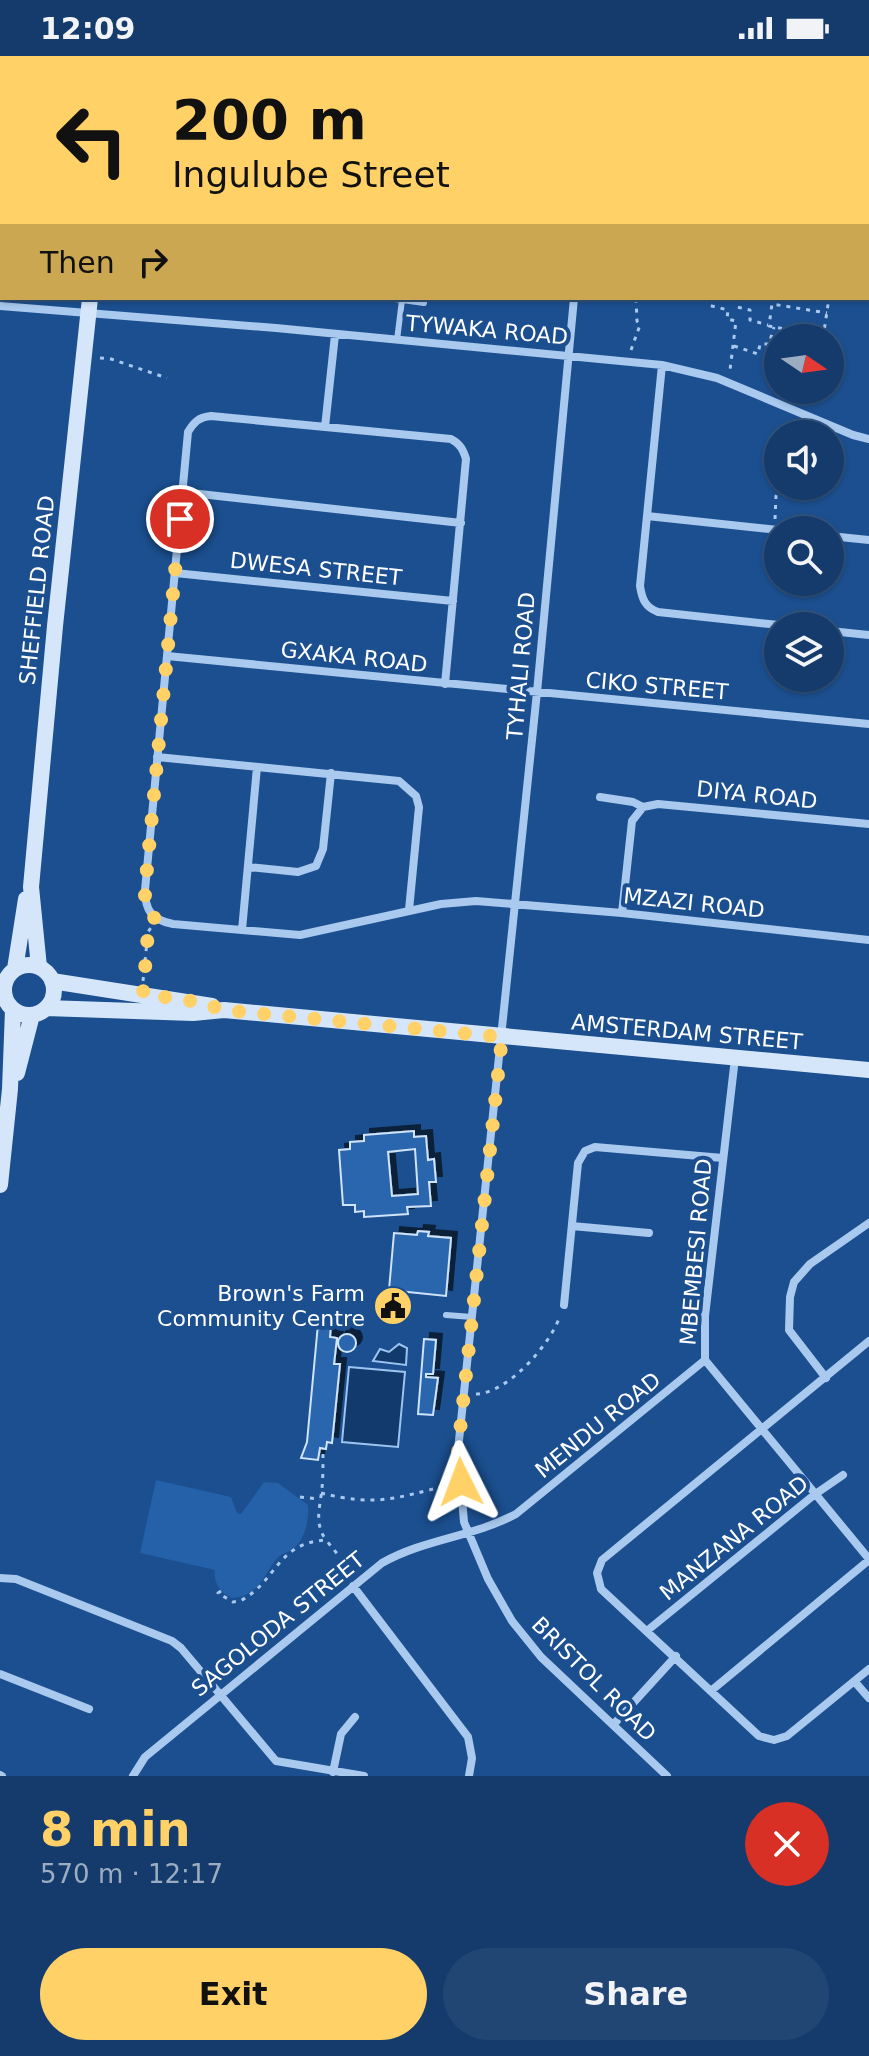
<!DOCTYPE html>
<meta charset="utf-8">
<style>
body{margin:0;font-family:"DejaVu Sans",sans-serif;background:#214673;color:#f1f3f6;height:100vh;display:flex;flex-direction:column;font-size:30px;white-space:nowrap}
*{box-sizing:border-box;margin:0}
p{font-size:26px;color:#9dadc1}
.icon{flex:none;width:44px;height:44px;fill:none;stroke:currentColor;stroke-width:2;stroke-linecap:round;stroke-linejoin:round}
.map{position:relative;height:1720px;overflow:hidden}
.panel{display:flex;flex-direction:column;background:#143b6b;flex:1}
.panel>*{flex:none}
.banner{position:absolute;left:0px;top:0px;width:870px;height:244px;box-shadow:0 2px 6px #0004,0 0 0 2px #33557e;background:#ffd166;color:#111;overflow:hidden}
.needle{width:52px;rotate:103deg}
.buttons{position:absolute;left:764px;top:268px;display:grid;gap:16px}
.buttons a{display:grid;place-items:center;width:80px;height:80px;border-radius:50%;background:#143b6b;box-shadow:0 2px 6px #0004,0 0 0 2px #33557e;font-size:40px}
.pin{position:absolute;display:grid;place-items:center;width:68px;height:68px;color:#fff;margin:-34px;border:4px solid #fff;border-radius:50%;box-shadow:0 2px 8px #0007}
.me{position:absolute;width:88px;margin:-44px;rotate:357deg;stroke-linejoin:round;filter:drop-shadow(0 0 6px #0008)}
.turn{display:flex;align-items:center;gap:28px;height:168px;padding:0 40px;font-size:36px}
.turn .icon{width:104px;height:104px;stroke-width:2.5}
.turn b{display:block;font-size:56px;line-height:68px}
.then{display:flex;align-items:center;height:76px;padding:0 40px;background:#0003;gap:16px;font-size:30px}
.round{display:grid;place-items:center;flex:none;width:84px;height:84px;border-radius:42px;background:#214673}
.head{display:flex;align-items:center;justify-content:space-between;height:136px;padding:0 40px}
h1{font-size:48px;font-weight:700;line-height:60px;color:#ffd166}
.action{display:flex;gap:16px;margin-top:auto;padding:16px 40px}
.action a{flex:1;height:92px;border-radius:48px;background:#ffd166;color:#111;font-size:32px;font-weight:700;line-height:92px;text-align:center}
.action a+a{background:#214673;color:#f1f3f6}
.status{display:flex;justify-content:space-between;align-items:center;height:56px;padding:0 40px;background:#143b6b;direction:ltr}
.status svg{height:22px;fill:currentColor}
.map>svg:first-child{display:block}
.green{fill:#2461a8}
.water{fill:#123a6d;stroke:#9cc4f0;stroke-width:2}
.building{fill:#2a66ad;stroke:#cfe3fa;stroke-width:2;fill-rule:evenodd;filter:url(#shadow)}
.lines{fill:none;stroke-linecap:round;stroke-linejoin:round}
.path{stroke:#a9c9ee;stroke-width:3;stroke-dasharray:4 6;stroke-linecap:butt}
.lane{stroke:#a9c9ee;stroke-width:6}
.street{stroke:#a9c9ee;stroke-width:8}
.secondary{stroke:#d6e6fa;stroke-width:16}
.route{stroke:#ffd166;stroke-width:14;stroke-dasharray:0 25.2}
.labels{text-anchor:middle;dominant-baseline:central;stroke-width:8;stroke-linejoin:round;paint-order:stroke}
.street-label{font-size:22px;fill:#fff;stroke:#1b4f8f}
.poi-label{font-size:22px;fill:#fff;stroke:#1b4f8f;text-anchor:end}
</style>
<div class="status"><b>12:09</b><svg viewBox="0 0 49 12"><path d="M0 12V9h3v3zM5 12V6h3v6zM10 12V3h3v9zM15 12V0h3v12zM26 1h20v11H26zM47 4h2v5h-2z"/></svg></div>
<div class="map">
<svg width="869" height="1720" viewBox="0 0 869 1720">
<defs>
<filter id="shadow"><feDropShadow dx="6" dy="-6" stdDeviation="0" flood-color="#0009"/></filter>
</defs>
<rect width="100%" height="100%" fill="#1b4f8f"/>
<path class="green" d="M0,0h73l-71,2v208z
M156,1424l75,17 6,16 4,1 23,-32 14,1 30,22c1,15 -3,38 -18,46 -7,3 -11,4 -16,11 -11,16 -18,35 -42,36 -12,-5 -19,-16 -17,-28l-75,-17z"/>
<path class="water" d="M399,1288l8,4 -1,17 -33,-4 7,-12 9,3z
M349,1311l56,5 -7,75 -56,-5z"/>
<path class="building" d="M414,1075v6l12,-1 2,24 6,-1 2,23h-7l2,24 -24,1 1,7 -44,3v-6l-9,1v-7h-12l-4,-55 11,-1v-7l14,-1v-6zM415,1093l3,45 -26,2 -4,-44z
M418,1175l11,1 -1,4 23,2 -5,58 -57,-6 5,-57 23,2z
M318,1268l13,1 -1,12 7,1 -3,26h6l-8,79 -5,-1 -1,7 -6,-1 -2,12 -17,-2 6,-16z
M338 1287a9 9 0 1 1 18 0a9 9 0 1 1-18 0Z
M424,1283l12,1 -3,34h-7v3l12,1 -5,37 -15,-1z"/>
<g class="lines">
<path class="path" d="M151,2v-2
M707,242l1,7 20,5 -1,9 9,2 -6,49
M738,242l-1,9 13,3v10l18,5
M810,282l-10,-6 -31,-6 3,-22 55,9
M823,282l6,-40
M734,290l24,8 2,-10h9l5,-17
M631,294l9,-25 -3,-4 -1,-23
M100,302l11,1 56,19
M789,378l4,-12
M775,463l1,-23 4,-10
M143,925l5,-49 4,-6
M476,1338c32,-1 74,-49 84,-78
M323,1398c0,12 0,23 -1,34 -2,20 -8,35 4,52
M321,1437c56,14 75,5 128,-8
M300,1441l20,2
M221,1535l-3,2 15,9 7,-1c37,-19 36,-58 86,-61l26,32"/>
<path class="lane" d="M388,242l36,5
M397,284l5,-40
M446,1259l26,2"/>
<path class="street" d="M667,0l1,2
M600,2v-2
M828,2v-2
M574,242l-37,394 -79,758 6,72 24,57 24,42 29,36 126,119
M0,250l276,22 386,37 55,13 136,57 16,4
M662,309l-22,221c2,13 5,21 18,26l130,14
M325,371l10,-92
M182,436l279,31
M647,460l131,14
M830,480l39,4
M175,517l278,28
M830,575l39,4
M167,600l702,68
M445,628l21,-225c-3,-10 -6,-15 -15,-20l-240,-23c-12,1 -17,6 -23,16l-43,458c0,21 7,30 28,34l127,11 141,-31 35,-3 146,12 247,27
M157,701l242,24 17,15 3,11 -10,103
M600,741l33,5 10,5
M248,811l50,5 18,-6 7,-17 8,-76
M622,857l10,-92 11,-14 15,-3 211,20
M242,874l15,-163
M0,922l8,-2
M0,940l5,2
M735,1002l-30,258v44l164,199
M572,1170l77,7
M564,1249l14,-142 7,-12 10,-4 128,11
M869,1285l-267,219 -5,13 4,16 158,147 15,4 13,-4 82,-67
M826,1322l-37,-48 1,-33 4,-15 16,-18 59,-41
M0,1522l16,1 156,62 9,7 95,113 88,15
M353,1530l115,151 4,21 -3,18
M648,1574l166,-135 29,-20
M0,1618l89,35
M855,1626l14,16
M712,1634l157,-130
M613,1669l63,-69
M333,1716l8,-38 14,-17
M0,1719l2,1
M133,1720l12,-19 237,-194c42,-24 91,-26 134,-49l189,-154"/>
<path class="secondary" d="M112,2v-2
M4 934a25 25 0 1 1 50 0a25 25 0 1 1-50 0Z
M39,911l-8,-80 24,-261 35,-328
M15,913l11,-70
M52,925l160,25
M46,952l147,5 31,-3 645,60
M17,1017l15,-58
M0,1129l10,-96 3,-79"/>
</g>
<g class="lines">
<path class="route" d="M180,463l-35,371v14l10,15 -7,13 -5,62 56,8 25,8 278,27 -44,413 3,32"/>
</g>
<defs>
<symbol id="civic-disc" viewBox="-11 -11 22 22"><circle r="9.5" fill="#ffd166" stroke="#1b4f8f"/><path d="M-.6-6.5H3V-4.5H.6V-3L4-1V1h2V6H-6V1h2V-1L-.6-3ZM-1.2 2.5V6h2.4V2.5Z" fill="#111"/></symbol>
</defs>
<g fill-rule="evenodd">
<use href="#civic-disc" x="371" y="1228" width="44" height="44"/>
</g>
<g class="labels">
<g class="street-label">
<text transform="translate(487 274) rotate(5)">TYWAKA ROAD</text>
<text transform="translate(316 513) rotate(6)">DWESA STREET</text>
<text transform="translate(37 534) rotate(-84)">SHEFFIELD ROAD</text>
<text transform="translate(354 601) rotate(6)">GXAKA ROAD</text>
<text transform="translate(521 610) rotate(-85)">TYHALI ROAD</text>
<text transform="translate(657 630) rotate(5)">CIKO STREET</text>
<text transform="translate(757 739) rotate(6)">DIYA ROAD</text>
<text transform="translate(694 847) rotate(6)">MZAZI ROAD</text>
<text transform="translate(687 976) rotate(5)">AMSTERDAM STREET</text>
<text transform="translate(696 1196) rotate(-85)">MBEMBESI ROAD</text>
<text transform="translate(598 1369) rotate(-39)">MENDU ROAD</text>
<text transform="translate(734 1482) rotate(-39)">MANZANA ROAD</text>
<text transform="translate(278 1568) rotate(-39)">SAGOLODA STREET</text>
<text transform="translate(594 1623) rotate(45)">BRISTOL ROAD</text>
</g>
<g class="poi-label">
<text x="365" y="1237">Brown's Farm<tspan x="365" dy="25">Community Centre</tspan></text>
</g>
</g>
</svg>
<div class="buttons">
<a><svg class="needle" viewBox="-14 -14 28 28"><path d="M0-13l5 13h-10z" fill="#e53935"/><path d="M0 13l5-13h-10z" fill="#9dadc1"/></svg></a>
<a><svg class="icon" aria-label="sound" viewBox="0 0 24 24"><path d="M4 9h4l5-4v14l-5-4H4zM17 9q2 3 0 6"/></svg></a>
<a><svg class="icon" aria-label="search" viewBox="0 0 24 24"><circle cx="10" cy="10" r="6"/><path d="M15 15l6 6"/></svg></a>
<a><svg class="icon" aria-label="layers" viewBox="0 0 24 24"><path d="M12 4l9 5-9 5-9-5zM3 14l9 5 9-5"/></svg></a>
</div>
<div class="pin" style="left:180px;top:463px;background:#d93025"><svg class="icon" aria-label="arrive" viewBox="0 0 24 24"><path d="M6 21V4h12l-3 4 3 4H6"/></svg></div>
<svg class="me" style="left:461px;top:1426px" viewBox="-20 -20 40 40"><path d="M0-17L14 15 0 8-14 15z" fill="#ffd166" stroke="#fff" stroke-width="4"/></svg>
<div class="banner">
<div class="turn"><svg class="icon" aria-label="left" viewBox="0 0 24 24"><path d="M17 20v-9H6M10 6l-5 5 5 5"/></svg><div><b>200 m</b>Ingulube Street</div></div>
<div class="then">Then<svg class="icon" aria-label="right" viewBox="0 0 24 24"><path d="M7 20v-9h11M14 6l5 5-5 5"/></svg></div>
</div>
</div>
<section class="panel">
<div class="head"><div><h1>8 min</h1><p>570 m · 12:17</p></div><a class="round" style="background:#d93025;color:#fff"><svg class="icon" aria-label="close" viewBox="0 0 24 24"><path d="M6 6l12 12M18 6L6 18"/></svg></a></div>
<div class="action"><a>Exit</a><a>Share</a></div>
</section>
